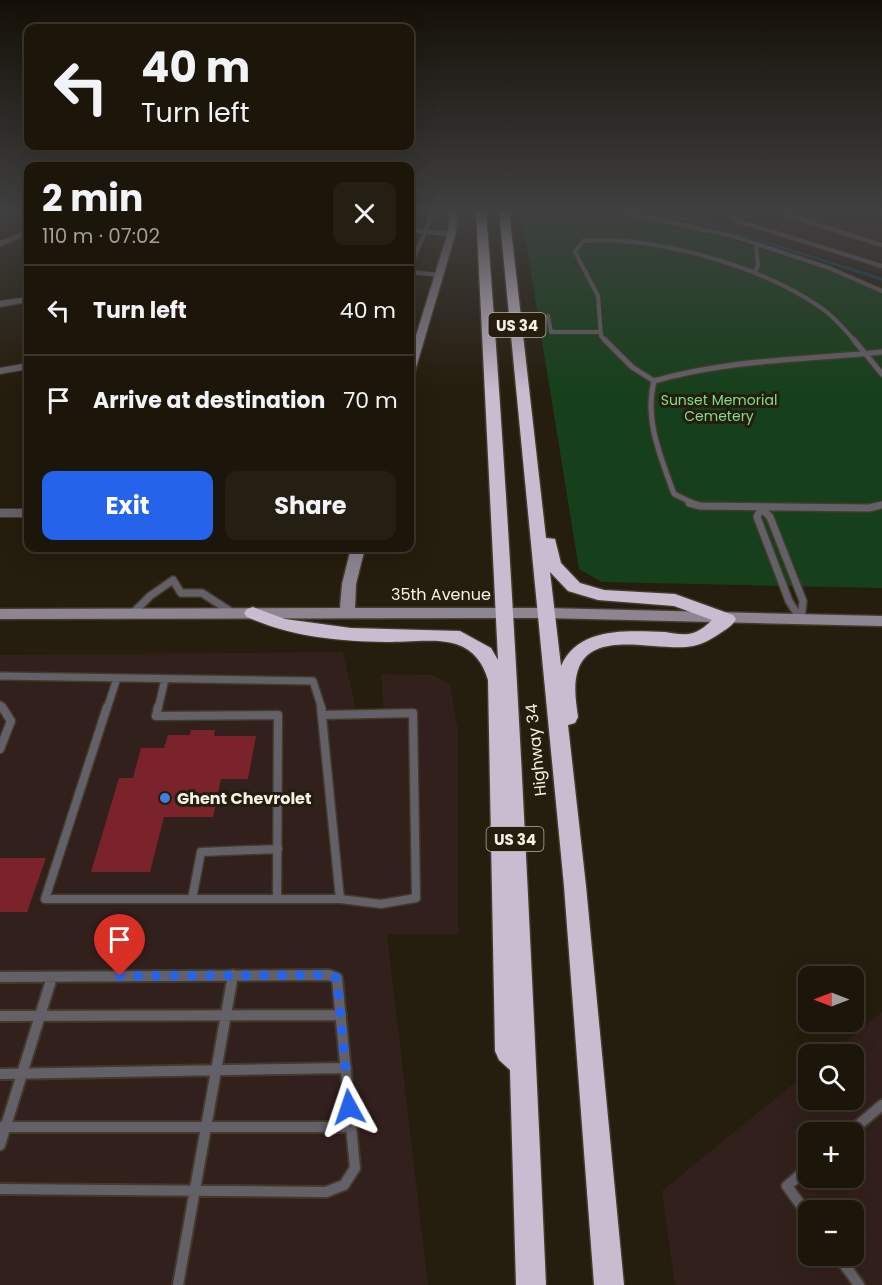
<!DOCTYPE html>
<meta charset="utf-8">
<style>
body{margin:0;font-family:Poppins,sans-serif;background:#251f13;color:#f1f3f6;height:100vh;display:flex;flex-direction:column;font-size:22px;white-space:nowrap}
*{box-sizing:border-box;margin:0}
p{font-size:20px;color:#a09f9c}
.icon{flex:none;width:33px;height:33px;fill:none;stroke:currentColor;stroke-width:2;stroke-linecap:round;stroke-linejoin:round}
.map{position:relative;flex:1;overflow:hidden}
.panel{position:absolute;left:24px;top:162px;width:390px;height:390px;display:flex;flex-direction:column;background:#1c160a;border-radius:12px;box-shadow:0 6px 24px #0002,0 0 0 2px #3a352b}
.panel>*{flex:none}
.hud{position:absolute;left:24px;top:24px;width:390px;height:126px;border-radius:12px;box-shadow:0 6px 24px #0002,0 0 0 2px #3a352b;background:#1c160a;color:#f1f3f6;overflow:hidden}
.needle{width:39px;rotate:270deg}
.controls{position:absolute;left:798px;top:966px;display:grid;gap:12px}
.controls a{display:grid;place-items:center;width:66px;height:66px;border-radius:12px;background:#1c160a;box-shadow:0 6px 24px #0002,0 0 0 2px #3a352b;font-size:30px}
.pin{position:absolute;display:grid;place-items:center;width:51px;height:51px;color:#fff;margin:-62px -26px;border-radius:50% 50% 50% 0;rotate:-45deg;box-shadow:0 0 6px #0007}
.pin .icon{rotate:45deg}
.me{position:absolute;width:66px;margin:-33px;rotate:355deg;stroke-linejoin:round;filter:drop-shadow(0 0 4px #0008)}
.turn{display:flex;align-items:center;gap:21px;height:126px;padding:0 18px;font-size:27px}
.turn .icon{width:78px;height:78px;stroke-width:2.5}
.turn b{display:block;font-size:42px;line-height:51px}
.round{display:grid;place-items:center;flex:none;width:63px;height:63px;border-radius:12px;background:#251f13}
.overview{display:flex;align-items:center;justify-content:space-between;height:102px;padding:0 18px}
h1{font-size:36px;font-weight:700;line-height:45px}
.primary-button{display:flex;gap:12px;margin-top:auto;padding:12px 18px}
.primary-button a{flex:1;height:69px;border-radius:12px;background:#2563eb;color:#fff;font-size:24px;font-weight:700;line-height:69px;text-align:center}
.primary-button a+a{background:#251f13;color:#f1f3f6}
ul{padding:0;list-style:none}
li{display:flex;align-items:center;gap:18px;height:90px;padding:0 18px;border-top:2px solid #3a352b}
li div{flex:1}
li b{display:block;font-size:22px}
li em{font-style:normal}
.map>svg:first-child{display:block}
.commercial{fill:#32201c;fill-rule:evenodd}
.green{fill:#16401b}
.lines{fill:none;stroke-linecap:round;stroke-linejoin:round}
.stream{stroke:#134260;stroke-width:3}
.building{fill:#7b232a}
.lane-far4-casing{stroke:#423b2b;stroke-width:5}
.lane-far3-casing{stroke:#423b2b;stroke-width:8}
.lane-far2-casing{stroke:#423b2b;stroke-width:10}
.lane-far1-casing{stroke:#423b2b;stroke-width:11}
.lane-casing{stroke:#423b2b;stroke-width:14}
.street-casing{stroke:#423b2b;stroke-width:2}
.secondary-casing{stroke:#423b2b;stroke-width:3}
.highway-casing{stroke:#423b2b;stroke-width:3}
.lane-far4{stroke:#646067;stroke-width:4}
.lane-far3{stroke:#646067;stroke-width:5}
.lane-far2{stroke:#646067;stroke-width:7}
.lane-far1{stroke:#646067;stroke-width:8}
.lane{stroke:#646067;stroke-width:10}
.street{fill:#646067;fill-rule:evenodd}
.secondary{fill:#8d8592;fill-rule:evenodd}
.highway{fill:#c8bcd0;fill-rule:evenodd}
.route{stroke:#2563eb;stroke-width:10;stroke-dasharray:0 18}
.shop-dot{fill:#3f7fe0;stroke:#251d0d;stroke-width:2}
.labels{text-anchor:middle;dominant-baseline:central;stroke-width:6;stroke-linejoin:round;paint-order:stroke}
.far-park-label{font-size:14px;fill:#81de87;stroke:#251d0d}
.shield{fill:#251d0d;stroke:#b7b1a5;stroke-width:1.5}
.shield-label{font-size:15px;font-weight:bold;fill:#f6f1e6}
.street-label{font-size:16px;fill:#f6f1e6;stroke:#251d0d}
.poi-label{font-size:16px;font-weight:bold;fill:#f6f1e6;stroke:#251d0d;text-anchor:start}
</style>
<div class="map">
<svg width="882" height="1285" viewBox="0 0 882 1285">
<rect width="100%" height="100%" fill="#251d0d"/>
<path class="commercial" d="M644,211h194l44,7v56l-167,-50z
M343,652l13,57 28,1 -3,-36 51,1 18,9 8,48v202h-71l41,351h-428v-630z
M882,1012v273h-207l-13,-94 146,-119v28h46v-46h-24zM808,1132h46v46h-46zM808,1210h46v46h-46z"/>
<path class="green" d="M521,211h86l83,15 192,62v300l-280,-6 -23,-13z"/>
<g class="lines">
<path class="stream" d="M638,211l67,12 177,56"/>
</g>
<path class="building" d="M191,730h24l-1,6h42l-8,43h-27l-8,38h-49l-14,55h-59l28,-94h14l8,-30h23l4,-13h22z
M0,858h46l-19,54h-27z"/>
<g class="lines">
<defs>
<path id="lane-far4" d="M434,211l-9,21 26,2
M619,211l117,26 93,31 53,23
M735,211l-4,6 4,3 147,46
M774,211l108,34
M410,230l15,2 -15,35
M410,272l29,3
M754,273l4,-7 -2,-22
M548,316l3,16h49
M606,341l-5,-5 -3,-40 -23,-44 8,-11c72,-6 181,26 240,68 12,9 22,21 32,32"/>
<path id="lane-far3" d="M605,340l27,27 22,14
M854,340l28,34
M695,504l-21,-10c-13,-36 -30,-75 -20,-113 75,-22 151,-21 228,-29"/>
<path id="lane-far2" d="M689,503l11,3 169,2 13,-3
M761,508l9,9 33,84 -2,19 -12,-19 -32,-84z
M133,613l17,-17 23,-16 8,13h21l31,20
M0,676l313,5 9,28
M0,705l3,4
M107,709l10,-31
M158,709l7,-30"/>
<path id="lane-far1" d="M107,707l-62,192h295l41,5 35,-6 -3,-185 -89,2
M158,707l-2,9 122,-1 -1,184
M321,707l19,192
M0,749l11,-28 -9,-14
M192,899l9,-47 77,-3"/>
<path id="lane" d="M0,977l329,-2 8,3 18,190 -11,17 -18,7 -326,-3
M0,1016l341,-1
M0,1074l346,-6
M0,1127h351
M850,1132l32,-27
M0,1145l52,-168
M808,1168l-21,18 21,29
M838,1256l21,29
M178,1285l55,-310"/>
<path id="street" d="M860,211l22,1v4z
M28,230v5l-28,11v-5z
M28,297v5l-28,5v-6z
M28,363v6l-28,5v-6z
M0,509h28v8h-28z"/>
<path id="secondary" d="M450,211h8l-2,21 -41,139 -5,3v-19l38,-123z
M351,548h14l-9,36 -1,24h191l336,8v10l-336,-8 -546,1v-10l340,-1 2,-24z"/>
<path id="highway" d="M476,211h10c28,358 44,716 60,1074h-30l-6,-215 -11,-10 -4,-9 -7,-371c-5,-17 -14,-30 -32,-36 -18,-6 -50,-2 -69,-2 -50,-1 -94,-5 -140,-25l-3,-4 3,-4 6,-2 32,12 66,9 109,3 31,17 7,12z
M499,211h10l37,327 9,1 6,24 19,20 24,7 71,4 58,21 3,4c-3,6 -8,9 -14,13 -9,6 -18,12 -29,14 -32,7 -101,-19 -115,24 -5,15 -2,32 0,47l-3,6 -7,2 18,161 38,399h-30l-30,-399zM550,572l18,19 30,9 76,6 38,14c-5,5 -12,11 -19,13 -9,3 -20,0 -28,-1 -37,-1 -86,-6 -104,34z"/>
</defs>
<use href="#lane-far4" class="lane-far4-casing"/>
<use href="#lane-far3" class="lane-far3-casing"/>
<use href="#lane-far2" class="lane-far2-casing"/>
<use href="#lane-far1" class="lane-far1-casing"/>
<use href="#lane" class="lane-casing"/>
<use href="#street" class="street-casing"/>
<use href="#secondary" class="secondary-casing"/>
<use href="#highway" class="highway-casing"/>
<use href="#lane-far4" class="lane-far4"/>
<use href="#lane-far3" class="lane-far3"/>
<use href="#lane-far2" class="lane-far2"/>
<use href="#lane-far1" class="lane-far1"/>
<use href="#lane" class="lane"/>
<use href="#street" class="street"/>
<use href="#secondary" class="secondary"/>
<use href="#highway" class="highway"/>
</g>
<linearGradient id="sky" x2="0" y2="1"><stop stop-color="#141007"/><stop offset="0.54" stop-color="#404040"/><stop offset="1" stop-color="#404040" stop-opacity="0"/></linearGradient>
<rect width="882" height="391" fill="url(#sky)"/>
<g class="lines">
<path class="route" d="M120,976l209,-1 8,3 12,129"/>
</g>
<circle class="shop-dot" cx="165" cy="798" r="6"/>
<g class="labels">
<g class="far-park-label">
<text x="719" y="400">Sunset Memorial<tspan x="719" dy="16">Cemetery</tspan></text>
</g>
<g class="shield">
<rect x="488.5" y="313" width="57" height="24" rx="4.5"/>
<rect x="486.5" y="827" width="57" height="24" rx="4.5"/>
</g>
<g class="shield-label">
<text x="517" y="325">US 34</text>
<text x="515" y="839">US 34</text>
</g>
<g class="street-label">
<text x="441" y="594">35th Avenue</text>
<text transform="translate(536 750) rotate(-96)">Highway 34</text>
</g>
<g class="poi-label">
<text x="177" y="798">Ghent Chevrolet</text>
</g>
</g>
</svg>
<div class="controls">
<a><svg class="needle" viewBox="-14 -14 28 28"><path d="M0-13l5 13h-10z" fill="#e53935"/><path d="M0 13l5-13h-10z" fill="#a09f9c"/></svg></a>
<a><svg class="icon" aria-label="search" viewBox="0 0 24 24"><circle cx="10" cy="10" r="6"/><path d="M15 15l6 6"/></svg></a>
<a>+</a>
<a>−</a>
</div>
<div class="pin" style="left:120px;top:976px;background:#d93025"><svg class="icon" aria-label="arrive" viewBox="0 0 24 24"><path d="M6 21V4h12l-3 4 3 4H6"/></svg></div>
<svg class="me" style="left:349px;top:1107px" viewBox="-20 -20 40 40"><path d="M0-17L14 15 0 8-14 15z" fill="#2563eb" stroke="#fff" stroke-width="4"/></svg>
<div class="hud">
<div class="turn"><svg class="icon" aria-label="left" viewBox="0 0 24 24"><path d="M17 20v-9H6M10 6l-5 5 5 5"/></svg><div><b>40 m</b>Turn left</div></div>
</div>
<section class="panel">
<div class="overview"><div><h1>2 min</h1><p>110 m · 07:02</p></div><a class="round"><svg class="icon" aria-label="close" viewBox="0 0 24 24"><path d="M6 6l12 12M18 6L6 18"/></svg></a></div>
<ul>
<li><svg class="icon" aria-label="left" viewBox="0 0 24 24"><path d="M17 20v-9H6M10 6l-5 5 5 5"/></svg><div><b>Turn left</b></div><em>40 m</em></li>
<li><svg class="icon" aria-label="arrive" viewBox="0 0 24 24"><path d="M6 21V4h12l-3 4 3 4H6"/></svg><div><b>Arrive at destination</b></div><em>70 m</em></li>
</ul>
<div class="primary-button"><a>Exit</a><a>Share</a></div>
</section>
</div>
